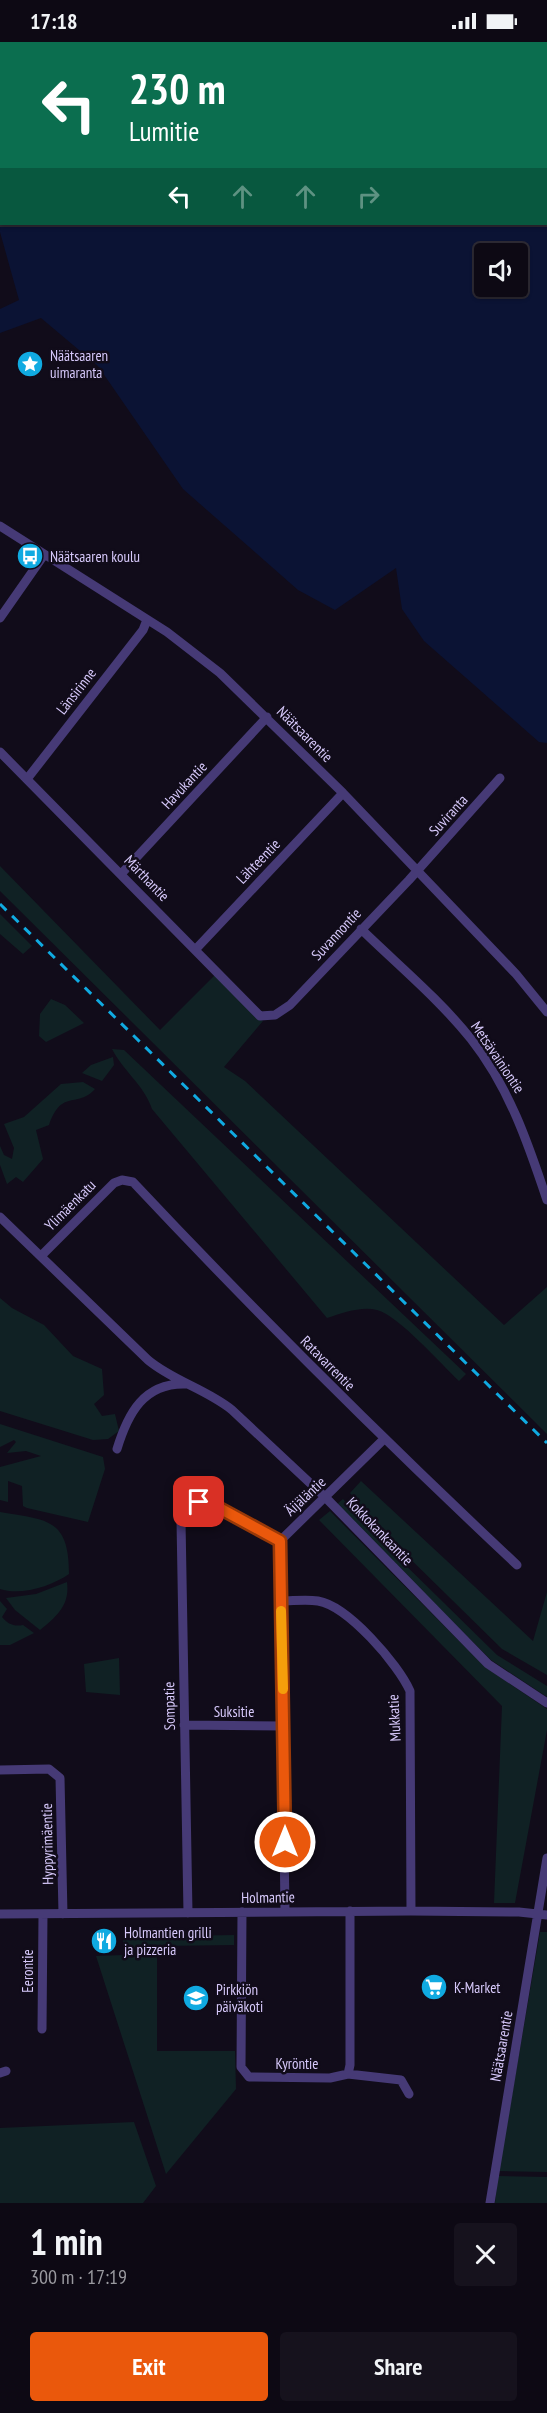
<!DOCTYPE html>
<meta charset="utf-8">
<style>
body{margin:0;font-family:"PT Sans Narrow",sans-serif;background:#16121d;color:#f1f3f6;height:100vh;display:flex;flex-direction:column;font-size:22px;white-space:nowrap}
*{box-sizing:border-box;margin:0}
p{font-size:20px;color:#9a9aa0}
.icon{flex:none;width:33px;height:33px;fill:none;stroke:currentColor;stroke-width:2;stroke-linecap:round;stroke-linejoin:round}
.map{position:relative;height:2161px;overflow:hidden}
.side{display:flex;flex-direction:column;background:#0d0914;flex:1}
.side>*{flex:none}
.top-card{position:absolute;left:0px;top:0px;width:548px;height:183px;box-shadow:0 2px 4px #0004,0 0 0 2px #2d2a34;background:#0b6e4f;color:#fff;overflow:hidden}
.tools{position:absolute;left:474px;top:201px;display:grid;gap:12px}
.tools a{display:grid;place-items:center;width:54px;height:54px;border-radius:6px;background:#0d0914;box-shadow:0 2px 4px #0004,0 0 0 2px #2d2a34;font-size:30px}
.pin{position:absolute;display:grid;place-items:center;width:51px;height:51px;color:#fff;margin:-26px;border-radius:12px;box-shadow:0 3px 9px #0006}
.me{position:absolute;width:66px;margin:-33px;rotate:0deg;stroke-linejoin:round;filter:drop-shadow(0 0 4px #0008)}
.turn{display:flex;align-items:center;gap:21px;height:126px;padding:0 30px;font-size:27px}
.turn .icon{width:78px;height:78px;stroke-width:2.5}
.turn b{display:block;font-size:42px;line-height:51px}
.lanes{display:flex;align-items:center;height:57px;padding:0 30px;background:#0003;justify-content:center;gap:30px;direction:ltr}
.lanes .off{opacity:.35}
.round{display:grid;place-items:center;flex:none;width:63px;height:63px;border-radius:6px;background:#16121d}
.head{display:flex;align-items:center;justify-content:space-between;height:102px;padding:0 30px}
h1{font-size:36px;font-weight:700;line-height:45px}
.action{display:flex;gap:12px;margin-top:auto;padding:12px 30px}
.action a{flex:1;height:69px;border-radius:6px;background:#ea580c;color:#fff;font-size:24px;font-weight:700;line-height:69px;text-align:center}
.action a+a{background:#16121d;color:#f1f3f6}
.status{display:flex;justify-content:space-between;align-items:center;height:42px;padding:0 30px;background:#0d0914;direction:ltr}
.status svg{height:16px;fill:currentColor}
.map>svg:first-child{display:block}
.green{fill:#102124}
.water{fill:#0b1334;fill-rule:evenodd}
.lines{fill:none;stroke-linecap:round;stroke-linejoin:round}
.minor{stroke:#463a76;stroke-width:9}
.rail{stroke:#10aae1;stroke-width:3;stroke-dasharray:9 8;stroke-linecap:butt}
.route-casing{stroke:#983908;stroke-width:15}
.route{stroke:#ea580c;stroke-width:10}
.slow{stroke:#f59e0b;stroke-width:10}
.labels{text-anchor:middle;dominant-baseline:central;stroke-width:5;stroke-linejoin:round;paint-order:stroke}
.poi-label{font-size:15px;fill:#d7c9fb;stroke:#110c1a;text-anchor:start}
.street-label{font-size:15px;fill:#d7c9fb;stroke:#110c1a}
</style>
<div class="status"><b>17:18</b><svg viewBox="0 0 49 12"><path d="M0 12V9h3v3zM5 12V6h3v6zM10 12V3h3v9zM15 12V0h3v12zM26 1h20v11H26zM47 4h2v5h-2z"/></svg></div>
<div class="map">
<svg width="547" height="2161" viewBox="0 0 547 2161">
<rect width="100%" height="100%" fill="#110c1a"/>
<path class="green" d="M0,824l160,164 56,-56 47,47 -39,46 21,14 259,244 43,-38v147l-547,-543z
M0,872l32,32 -9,8 -23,-20z
M51,957l14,6 19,18 -38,19 -7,-6 1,-22z
M112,1007l12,1 342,324 -7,7c-18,-17 -60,-65 -82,-71 -16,-4 -34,3 -50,8l-175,-209c-8,-24 -28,-37 -40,-60z
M113,1015l1,8 -12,16 -20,-8 9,-8z
M83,1040l12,7c-18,20 -33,-1 -46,36l-13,5 7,29 -20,23 -7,-5 -9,7 -7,-19v-19l4,9 8,4 2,-11 -10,-24 20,-7 37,-33z
M0,1256l12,10 32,17 29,31 29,13 2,26 -10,9 8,12 13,-2 4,17 -11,8 -15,1 -93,-29z
M0,1382l103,33 2,12 -17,53 -61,-14 -4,-2 -1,-20 -14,-5v21l-8,-2v-33l41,-11 -15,-5 -19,2 9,-11 -2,-2 -14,7z
M361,1439l172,160 14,-49v83l-45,-26 -109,-107 -43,-49z
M343,1457l44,48 110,108 50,31v11l-56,-37 -155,-155z
M330,1469l155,156 62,42v21l-32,173h-21l8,-197 -183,-186z
M0,1470c47,8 69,6 69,62 -17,12 -48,22 -69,15z
M67,1540c3,23 -10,34 -27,48l-25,-20 -9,-12 30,-4z
M0,1559l7,8 -5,8c6,7 12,10 21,8l11,8 -24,12h-10z
M119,1616l1,37 -34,-3 -2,-28z
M540,1890h7v240l-48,-1z
M234,1893v10l-77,1v105h78l1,38 -70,85 -70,-218 28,-1 -1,-18z
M134,2080l22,64 -13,17h-143v-75z
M498,2134l49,1v26h-52z"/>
<path class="water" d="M38,0h509v701l-8,-1 -115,-101 -22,-32 -6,-41 -61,42 -37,-20 -115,-101 -85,-123 -57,-48 -41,15v-24l19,-9 -19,-68 1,-73 1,65h544v-180zM484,212h34v32h-34z"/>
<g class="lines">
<path class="minor" d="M0,484l167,106 53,41 123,120 173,181 31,38
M0,576l44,-63
M0,710l260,264 15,-1 15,-10 119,-125 91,-102
M27,737l116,-149 4,-10
M122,831l145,-156
M361,887c37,36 78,70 110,110 38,48 57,104 76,161
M195,908l148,-157
M0,1175l148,143c25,21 58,29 84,50l94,88 162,166 59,39
M42,1213l72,-72 8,-3 11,2c124,132 252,259 384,383
M117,1407c11,-36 27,-66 68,-65
M281,1559c12,0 25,-2 37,0 30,5 80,63 92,90l1,220
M184,1683l100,1
M0,1728l49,-1 11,9 3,136
M285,1869l-5,-370 103,-101
M242,1870l-1,155 8,10 81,1 18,-4 2,-9v-154
M188,1871l-7,-392c4,-13 10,-18 24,-19l75,39
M0,1872l411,-3 108,1 28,3
M42,1987l1,-115
M0,2031l6,-2
M348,2032l53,6 8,14
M490,2161l57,-345"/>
<path class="rail" d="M0,862l547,539"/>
</g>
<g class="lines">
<defs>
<path id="route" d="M199,1460l11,1 70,38 5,301"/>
</defs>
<use href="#route" class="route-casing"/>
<use href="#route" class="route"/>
<path class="slow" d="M281,1569l2,78"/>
</g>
<defs>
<symbol id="sight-disc" viewBox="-11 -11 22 22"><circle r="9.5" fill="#10aae1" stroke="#110c1a"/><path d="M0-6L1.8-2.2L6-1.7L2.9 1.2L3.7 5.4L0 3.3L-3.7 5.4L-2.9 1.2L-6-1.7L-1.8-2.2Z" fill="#fff"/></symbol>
<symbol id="bus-disc" viewBox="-11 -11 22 22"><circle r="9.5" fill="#10aae1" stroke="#110c1a"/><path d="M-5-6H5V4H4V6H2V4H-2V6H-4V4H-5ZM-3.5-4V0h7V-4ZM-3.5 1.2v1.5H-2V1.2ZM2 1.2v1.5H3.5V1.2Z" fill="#fff"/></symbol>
<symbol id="restaurant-disc" viewBox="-11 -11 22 22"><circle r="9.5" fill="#10aae1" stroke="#110c1a"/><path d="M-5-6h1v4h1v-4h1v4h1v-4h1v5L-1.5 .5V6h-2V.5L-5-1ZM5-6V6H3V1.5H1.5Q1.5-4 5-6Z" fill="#fff"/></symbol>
<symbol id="supermarket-disc" viewBox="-11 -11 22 22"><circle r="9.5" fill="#10aae1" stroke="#110c1a"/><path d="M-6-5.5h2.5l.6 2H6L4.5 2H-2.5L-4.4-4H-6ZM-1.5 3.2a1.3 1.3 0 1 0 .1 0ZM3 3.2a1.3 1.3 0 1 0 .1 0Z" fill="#fff"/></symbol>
<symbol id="school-disc" viewBox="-11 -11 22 22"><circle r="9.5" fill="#10aae1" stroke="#110c1a"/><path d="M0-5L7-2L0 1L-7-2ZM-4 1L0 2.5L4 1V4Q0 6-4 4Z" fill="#fff"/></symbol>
</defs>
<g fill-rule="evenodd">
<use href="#sight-disc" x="15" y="307" width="30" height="30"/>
<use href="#bus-disc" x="15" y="499" width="30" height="30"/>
<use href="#restaurant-disc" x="89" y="1884" width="30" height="30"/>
<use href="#supermarket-disc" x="419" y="1930" width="30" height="30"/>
<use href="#school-disc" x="181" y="1941" width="30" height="30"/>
</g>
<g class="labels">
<g class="poi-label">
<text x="50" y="313">Näätsaaren<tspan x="50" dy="17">uimaranta</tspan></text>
<text x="50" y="514">Näätsaaren koulu</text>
<text x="124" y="1890">Holmantien grilli<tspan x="124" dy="17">ja pizzeria</tspan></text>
<text x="454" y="1945">K-Market</text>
<text x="216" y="1947">Pirkkiön<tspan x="216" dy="17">päiväkoti</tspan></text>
</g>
<g class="street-label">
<text transform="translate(76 649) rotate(-52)">Länsirinne</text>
<text transform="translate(305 692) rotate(45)">Näätsaarentie</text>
<text transform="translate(184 743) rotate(-47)">Havukantie</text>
<text transform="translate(448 773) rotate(-48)">Suviranta</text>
<text transform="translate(258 819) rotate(-46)">Lähteentie</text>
<text transform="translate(147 836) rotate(46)">Märthantie</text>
<text transform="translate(336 892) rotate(-47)">Suvannontie</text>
<text transform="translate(498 1015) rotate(56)">Metsävainiontie</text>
<text transform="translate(70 1163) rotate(-45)">Ylimäenkatu</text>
<text transform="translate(328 1321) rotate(45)">Ratavarrentie</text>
<text transform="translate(305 1454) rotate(-43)">Äijäläntie</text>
<text transform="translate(380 1489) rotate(46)">Kokkokankaantie</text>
<text transform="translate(169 1664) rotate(-91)">Sompatie</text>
<text x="234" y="1669">Suksitie</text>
<text transform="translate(394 1676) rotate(-93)">Mukkatie</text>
<text transform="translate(47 1802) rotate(-91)">Hyppyrimäentie</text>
<text transform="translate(268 1855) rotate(-1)">Holmantie</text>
<text transform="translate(27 1929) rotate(-90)">Eerontie</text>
<text transform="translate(501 2004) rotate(-80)">Näätsaarentie</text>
<text x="297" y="2021">Kyröntie</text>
</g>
</g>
</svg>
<div class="tools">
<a><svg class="icon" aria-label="sound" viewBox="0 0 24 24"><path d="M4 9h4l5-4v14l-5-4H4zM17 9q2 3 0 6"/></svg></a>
</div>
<div class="pin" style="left:199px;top:1460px;background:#d93025"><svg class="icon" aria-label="arrive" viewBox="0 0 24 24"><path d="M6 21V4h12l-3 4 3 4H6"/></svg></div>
<svg class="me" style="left:285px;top:1800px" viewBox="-20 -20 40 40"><circle r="17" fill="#ea580c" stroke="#fff" stroke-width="3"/><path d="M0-11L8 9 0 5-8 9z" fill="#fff"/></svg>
<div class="top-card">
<div class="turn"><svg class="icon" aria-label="left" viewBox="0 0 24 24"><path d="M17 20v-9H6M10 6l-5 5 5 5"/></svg><div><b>230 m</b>Lumitie</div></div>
<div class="lanes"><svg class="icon" aria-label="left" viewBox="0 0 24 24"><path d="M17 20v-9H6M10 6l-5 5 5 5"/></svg><svg class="icon off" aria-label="ahead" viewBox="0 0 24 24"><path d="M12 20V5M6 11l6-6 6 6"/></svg><svg class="icon off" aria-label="ahead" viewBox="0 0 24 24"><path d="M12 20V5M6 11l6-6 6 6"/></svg><svg class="icon off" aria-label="right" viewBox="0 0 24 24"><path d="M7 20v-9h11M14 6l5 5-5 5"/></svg></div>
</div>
</div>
<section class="side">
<div class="head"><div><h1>1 min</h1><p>300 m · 17:19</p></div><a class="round"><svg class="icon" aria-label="close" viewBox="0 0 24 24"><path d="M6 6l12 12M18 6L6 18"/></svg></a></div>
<div class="action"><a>Exit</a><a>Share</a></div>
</section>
